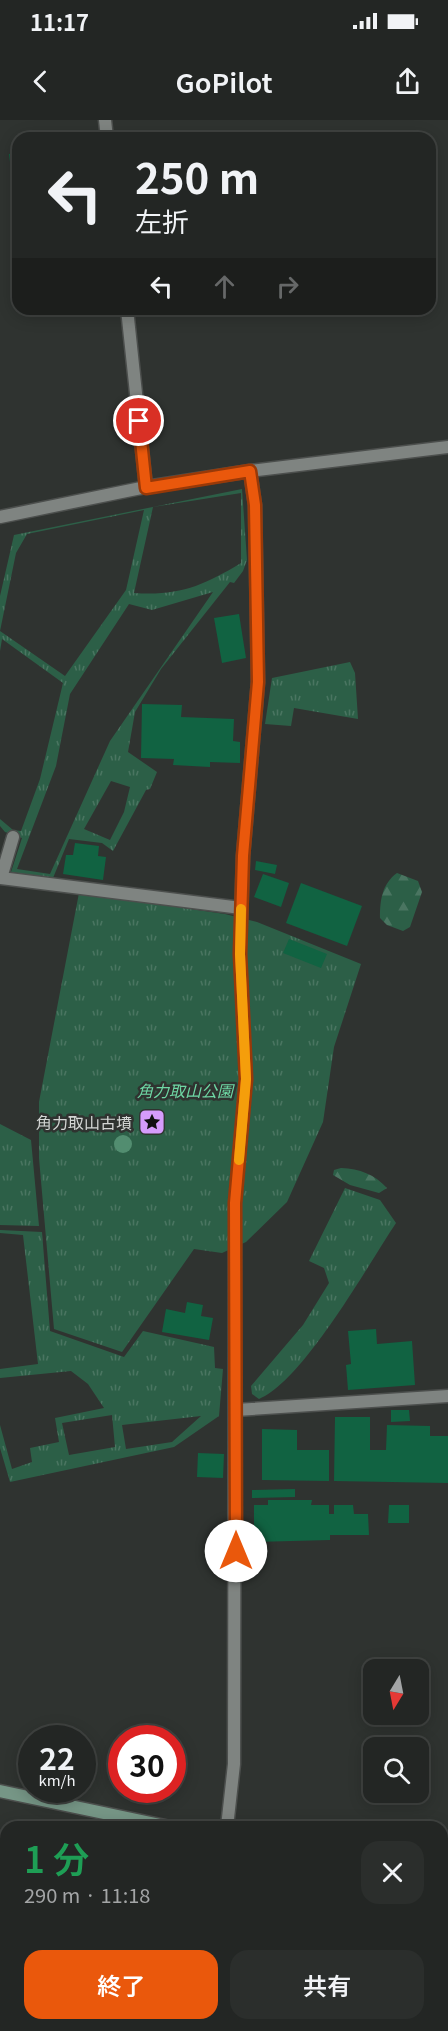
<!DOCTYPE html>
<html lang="ja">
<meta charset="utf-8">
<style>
body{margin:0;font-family:Georgia,"Noto Sans JP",serif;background:#2b2e2c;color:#f1f3f6;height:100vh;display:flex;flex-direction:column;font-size:22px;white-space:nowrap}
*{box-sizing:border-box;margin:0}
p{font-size:20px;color:#a3a5a6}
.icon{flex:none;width:33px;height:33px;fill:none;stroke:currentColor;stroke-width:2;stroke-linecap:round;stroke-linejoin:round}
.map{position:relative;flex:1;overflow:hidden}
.sheet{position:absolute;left:0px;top:1701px;width:448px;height:210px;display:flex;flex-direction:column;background:#232624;border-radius:18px 18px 0 0;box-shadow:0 3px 15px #0003,0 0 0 2px #404341}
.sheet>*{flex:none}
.hud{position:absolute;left:12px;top:12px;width:424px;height:183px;border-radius:18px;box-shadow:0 3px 15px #0003,0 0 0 2px #404341;background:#232624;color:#f1f3f6;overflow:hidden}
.needle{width:39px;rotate:190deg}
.controls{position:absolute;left:363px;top:1539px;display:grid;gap:12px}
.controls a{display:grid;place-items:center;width:66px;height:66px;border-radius:12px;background:#232624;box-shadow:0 3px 15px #0003,0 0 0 2px #404341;font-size:30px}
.speed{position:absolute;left:18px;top:1605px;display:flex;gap:12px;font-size:30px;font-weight:700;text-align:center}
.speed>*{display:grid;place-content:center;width:78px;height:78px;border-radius:50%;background:#232624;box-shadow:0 3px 15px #0003,0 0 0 2px #404341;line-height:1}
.speed small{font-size:15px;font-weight:400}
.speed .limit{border:9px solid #d22;background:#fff;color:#111}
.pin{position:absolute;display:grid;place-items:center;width:51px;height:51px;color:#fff;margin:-26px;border:3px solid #fff;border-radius:50%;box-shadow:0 2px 6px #0007}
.me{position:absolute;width:66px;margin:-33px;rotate:0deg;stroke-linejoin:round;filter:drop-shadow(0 0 4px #0008)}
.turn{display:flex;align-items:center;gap:21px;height:126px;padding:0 24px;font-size:27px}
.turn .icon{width:78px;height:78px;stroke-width:2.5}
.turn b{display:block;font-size:42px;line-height:51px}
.lanes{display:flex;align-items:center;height:57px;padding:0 24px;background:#0003;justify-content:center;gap:30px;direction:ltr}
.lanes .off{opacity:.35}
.round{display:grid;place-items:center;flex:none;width:63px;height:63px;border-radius:18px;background:#2b2e2c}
.headline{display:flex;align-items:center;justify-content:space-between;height:102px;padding:0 24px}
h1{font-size:36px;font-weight:600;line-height:45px;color:#1e9e55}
.primary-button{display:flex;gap:12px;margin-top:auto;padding:12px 24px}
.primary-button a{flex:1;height:69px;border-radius:18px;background:#ea580c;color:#fff;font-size:24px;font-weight:600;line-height:69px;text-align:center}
.primary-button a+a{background:#2b2e2c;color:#f1f3f6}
.status{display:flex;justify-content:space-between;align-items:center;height:42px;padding:0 30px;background:#232624;direction:ltr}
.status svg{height:16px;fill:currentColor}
header{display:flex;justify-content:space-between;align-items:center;height:78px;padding:0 24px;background:#232624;font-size:27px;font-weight:600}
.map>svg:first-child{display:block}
.grass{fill:url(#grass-tufts);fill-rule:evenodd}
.forest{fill:url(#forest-firs)}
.building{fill:#116342}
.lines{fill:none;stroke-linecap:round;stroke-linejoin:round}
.lane-casing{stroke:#4c4f4d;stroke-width:15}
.street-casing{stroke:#4c4f4d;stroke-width:15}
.secondary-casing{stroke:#4c4f4d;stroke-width:15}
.lane{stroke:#7f8481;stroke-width:12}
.street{stroke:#7f8481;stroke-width:12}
.secondary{stroke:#769686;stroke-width:12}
.tree{fill:#528d70}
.route-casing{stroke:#983908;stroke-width:15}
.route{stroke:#ea580c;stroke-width:10}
.slow{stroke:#f59e0b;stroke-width:10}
.labels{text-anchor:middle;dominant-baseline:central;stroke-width:5;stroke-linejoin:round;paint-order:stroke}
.park-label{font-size:16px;font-style:italic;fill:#6ed7a4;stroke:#2f3330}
.poi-label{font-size:16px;fill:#d3d6d4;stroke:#2f3330;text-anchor:end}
</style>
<div class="status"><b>11:17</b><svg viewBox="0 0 49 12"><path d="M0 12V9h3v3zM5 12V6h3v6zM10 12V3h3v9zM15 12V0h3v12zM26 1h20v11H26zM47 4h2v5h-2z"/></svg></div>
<header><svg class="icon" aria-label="back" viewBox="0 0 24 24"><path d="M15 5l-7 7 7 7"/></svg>GoPilot<svg class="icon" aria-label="share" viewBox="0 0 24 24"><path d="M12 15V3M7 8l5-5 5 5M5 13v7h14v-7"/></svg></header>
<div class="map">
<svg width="448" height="1911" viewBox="0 0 448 1911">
<defs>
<pattern id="grass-tufts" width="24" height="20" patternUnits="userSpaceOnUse" patternTransform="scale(1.5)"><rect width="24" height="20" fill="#2c5f47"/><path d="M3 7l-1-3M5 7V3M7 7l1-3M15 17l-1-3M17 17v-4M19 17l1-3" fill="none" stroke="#4a7561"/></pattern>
<pattern id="forest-firs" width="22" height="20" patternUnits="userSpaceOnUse" patternTransform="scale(1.5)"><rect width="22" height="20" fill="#2c5f47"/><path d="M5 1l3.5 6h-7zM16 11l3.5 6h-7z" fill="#4a7561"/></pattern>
</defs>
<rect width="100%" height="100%" fill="#2f3330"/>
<path class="grass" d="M242,369l5,71 -4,11 -9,12 -4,-1 -69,87 -26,43 -7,40 29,20 -7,17 -4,1 -33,61 -11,-8 -33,-4 -16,39 -42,-6 11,-34 -17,-6 -5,-6v-7l13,11 8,1 19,-52 23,-96 -61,-44 -2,12v-55l14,-61zM241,373v70c-38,23 -62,33 -107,30l19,-86zM144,390l-18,80 -61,86 -65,-45 16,-78 11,-19zM213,472l-103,149 -60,133 -33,-5 39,-103 14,-72 59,-90 23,6zM111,661l19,6 -6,25 -14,28 -26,-11z
M350,542l5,11 3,46 -64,-11 -3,18 -26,-2 7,-46z
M79,773l146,21 32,8 104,42 -27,83 -11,75 -36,80 -41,40 -24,11 -28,-4 -72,103 -68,-23 -15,-171v-56z
M0,1004l31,16 8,86 -39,-1z
M345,1068l35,12 16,23c-28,42 -93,158 -137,176l-7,-5 -1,-8 52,-61 26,-42 -5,-15 -15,-7z
M0,1110l42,2 8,99 74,26 19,-26 71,16 1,21 8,1 -4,47 -45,31 -164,35 -10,-34v-23l12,44 20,-7 -2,-14 29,-6 -4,-24 49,-10 -16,-24 -17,-13 -71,7v-9l38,-5 -15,-129 -23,-2zM112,1295l3,32 -46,8 -7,-32zM201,1296l-29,26 -46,7 -4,-24z"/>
<path class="forest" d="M397,753l21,8 4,11 -12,35 -7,4 -16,-6 -7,-7c0,-18 2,-34 17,-45z
M341,1048c19,1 33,6 46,20l-8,5 -29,-8 -17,-10 1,-5z"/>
<path class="building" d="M18,33v64l-1,1 -8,-64z
M239,494l7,44 -24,5 -8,-45z
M142,584l40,1 -1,12 53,2 -1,22 7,1v21l-30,-1v5l-37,-2 1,-6 -33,-1z
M75,723l24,3 -1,10 8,1 -3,23 -40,-6 3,-19h7z
M256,741l21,4 -2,9 -20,-4z
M263,754l26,9 -8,24 -27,-10z
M301,763l61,23 -15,40 -61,-23z
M289,819l38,15 -6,14 -38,-15z
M187,1182l16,3 -2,11 12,2 -4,22 -47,-8 4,-23 19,4z
M376,1209l1,15 35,-3 3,44 -67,5 -2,-25 5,-1 -3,-33z
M391,1290h18l1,11 -19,1z
M335,1297h35v33h16l1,-25 43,1v10h18v47l-114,-2z
M262,1309l35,1v20h32v31l-67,-1z
M198,1333l26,1 -1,24 -26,-1z
M295,1369v8l-43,1v-8z
M268,1380h44l-1,5h18v9h5v-9h19l1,9h14l1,21h-39v5l-76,2v-37h14z
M389,1385h20v18h-21z"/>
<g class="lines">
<defs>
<path id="lane" d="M13,717l-12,41 240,30"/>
<path id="street" d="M105,0l2,18
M127,189l19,178
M0,397l146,-30 104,-16 198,-24
M236,1290l212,-14
M227,1707l7,-63 1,-561 11,-124 -6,-125 3,-98 15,-174 -3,-177 -5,-34
M442,1881l6,2
M318,1905l1,6"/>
<path id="secondary" d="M0,1671l170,36
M442,1732l6,-1"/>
</defs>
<use href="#lane" class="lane-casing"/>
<use href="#street" class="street-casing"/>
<use href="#secondary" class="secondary-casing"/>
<use href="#lane" class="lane"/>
<use href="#street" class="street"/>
<use href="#secondary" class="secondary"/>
</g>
<circle class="tree" cx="123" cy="1024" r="9"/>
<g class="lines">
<defs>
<path id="route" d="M139,301l7,67 104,-17 5,34 3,177 -15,174 -3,98 6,125 -11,124 1,348"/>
</defs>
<use href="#route" class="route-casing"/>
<use href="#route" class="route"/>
<path class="slow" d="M239,1040l7,-81 -6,-125 1,-45"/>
</g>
<defs>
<symbol id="sight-square" viewBox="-11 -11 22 22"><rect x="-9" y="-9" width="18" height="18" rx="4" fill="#d59cfb" stroke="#2f3330"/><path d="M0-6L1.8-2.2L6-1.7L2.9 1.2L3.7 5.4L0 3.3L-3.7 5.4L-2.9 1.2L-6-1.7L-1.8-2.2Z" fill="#111"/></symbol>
</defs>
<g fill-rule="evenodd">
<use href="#sight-square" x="137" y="987" width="30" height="30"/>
</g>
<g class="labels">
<g class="park-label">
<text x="185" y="970">角力取山公園</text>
</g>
<g class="poi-label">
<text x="132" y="1002">角力取山古墳</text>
</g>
</g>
</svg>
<div class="controls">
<a><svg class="needle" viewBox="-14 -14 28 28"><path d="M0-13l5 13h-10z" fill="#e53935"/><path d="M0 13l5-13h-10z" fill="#a3a5a6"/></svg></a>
<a><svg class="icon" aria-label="search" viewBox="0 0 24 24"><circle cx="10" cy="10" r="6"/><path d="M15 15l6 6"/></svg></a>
</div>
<div class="speed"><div>22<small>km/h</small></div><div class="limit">30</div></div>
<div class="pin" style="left:139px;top:301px;background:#d93025"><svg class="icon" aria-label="arrive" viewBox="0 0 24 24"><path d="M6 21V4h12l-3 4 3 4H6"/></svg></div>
<svg class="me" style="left:236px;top:1431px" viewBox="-20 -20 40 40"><circle r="19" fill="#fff"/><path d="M0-13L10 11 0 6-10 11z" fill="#ea580c"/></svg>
<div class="hud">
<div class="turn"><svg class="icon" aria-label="left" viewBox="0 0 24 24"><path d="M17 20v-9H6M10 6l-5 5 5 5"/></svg><div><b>250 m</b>左折</div></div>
<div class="lanes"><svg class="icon" aria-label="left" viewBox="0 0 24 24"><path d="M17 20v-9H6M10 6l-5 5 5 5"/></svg><svg class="icon off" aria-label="ahead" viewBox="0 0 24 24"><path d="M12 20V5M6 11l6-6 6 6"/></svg><svg class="icon off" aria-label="right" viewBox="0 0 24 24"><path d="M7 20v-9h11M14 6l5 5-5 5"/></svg></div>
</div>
<section class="sheet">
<div class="headline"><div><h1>1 分</h1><p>290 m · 11:18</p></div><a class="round"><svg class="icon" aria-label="close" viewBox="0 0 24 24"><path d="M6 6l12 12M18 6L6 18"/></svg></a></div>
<div class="primary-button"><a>終了</a><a>共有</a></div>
</section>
</div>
